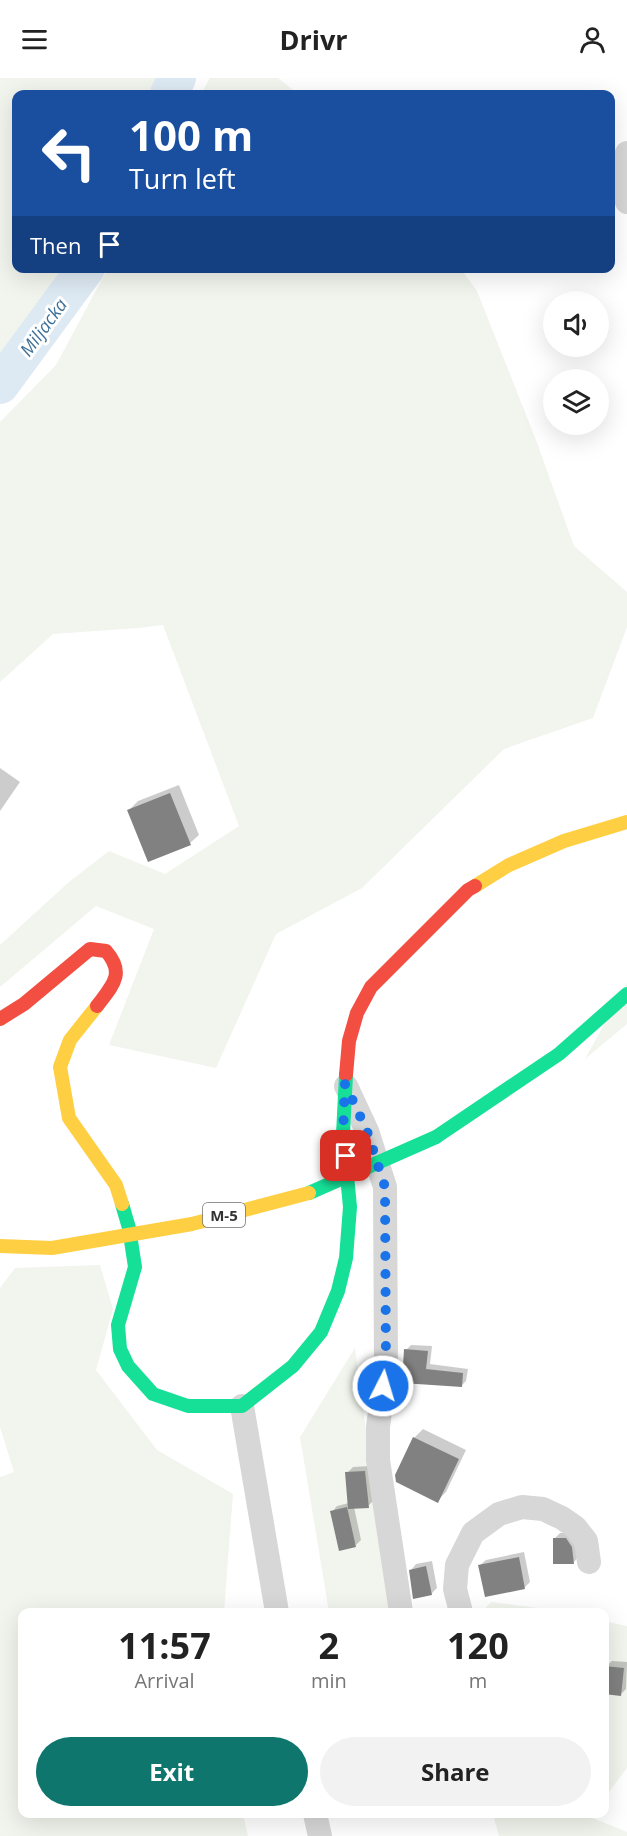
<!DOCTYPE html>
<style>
body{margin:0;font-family:"Open Sans",sans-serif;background:#f2f2f2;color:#222;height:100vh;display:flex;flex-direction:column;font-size:22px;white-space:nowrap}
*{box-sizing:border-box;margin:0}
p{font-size:20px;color:#767676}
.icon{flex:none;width:33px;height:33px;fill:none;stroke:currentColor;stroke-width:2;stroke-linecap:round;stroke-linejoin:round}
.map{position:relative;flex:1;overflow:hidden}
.details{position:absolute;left:18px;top:1530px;width:591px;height:210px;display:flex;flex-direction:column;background:#fff;border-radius:12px;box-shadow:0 6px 24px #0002}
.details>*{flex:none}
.guide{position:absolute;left:12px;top:12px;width:603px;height:183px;border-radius:12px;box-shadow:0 6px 24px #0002;background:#1a4fa0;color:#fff;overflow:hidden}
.tools{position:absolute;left:543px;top:213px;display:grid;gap:12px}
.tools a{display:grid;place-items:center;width:66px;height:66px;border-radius:50%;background:#fff;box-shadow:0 6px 24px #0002;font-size:30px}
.pin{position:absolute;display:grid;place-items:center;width:51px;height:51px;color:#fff;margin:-26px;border-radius:12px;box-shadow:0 3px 9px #0006}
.me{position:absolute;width:66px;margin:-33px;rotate:5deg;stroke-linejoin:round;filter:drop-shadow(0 0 4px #0008)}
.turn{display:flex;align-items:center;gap:21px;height:126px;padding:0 18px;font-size:27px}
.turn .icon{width:78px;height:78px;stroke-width:2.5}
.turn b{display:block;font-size:42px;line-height:51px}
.then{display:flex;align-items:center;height:57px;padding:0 18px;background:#0003;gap:12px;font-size:22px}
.eta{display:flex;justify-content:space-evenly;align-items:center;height:102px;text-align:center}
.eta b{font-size:36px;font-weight:700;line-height:42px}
.primary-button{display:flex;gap:12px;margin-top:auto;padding:12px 18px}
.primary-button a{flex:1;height:69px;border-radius:36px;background:#0f766e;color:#fff;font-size:24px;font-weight:700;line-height:69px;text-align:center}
.primary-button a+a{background:#f2f2f2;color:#222}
header{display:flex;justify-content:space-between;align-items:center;height:78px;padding:0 18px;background:#fff;font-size:27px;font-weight:700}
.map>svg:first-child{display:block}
.green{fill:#f1f5ed}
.shadow{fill:#0003}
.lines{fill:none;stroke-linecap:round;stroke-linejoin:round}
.river{stroke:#dde9f3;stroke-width:38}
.building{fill:#818181}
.street{stroke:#d7d7d7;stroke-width:24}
.fast{stroke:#16e098;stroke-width:14}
.slow{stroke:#ffcf43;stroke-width:14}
.jam{stroke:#f24e42;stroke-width:14}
.fast-bridge{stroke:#16e098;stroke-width:14}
.slow-bridge{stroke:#ffcf43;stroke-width:14}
.route{stroke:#1a73e8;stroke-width:10;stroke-dasharray:0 18}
.labels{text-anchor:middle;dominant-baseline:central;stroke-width:6;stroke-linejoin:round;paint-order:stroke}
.shield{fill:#fff;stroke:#707070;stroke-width:1.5}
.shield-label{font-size:15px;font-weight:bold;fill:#333}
.water-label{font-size:18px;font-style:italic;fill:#3d7098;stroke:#fff}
</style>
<header><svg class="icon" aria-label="menu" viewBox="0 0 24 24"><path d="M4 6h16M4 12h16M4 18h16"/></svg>Drivr<svg class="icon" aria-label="person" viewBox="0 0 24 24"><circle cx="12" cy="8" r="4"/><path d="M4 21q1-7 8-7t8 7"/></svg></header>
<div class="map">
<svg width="627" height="1758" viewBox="0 0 627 1758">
<rect width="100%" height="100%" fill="#fff"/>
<path class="green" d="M0,0h177l-7,16h-154v174l70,1 -78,111 -8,6z
M210,0h68l20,16h-97z
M108,190l353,1 16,22 59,149 38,106 53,46v35l-34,91 -89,31 -142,139 -86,46 -60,134 -107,-23 45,-116 -58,-23 -96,81v-42l69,-63 40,-31 56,23 74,-48 -76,-201 -25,3 -85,6 -53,48v-260l56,-57z
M627,905v41l-42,35z
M100,1187l13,44 -17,61 61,80 76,44 -9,118h-202v202h221l5,22h-248v-359l14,-5 -14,-45v-139l15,-20z
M355,1270l35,264h-61l-29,-175z
M491,1524l79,10h3h-91z
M604,1543l23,5v142l-22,29z
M485,1736h107l-2,3 37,15v4h-128l-5,-18z"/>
<path class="shadow" d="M0,690l20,14 -20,29z
M179,707l20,50 -9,8 -61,-33 9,-9z
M411,1267l21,1 -2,18 38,5 -2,12 -5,5 -58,-4 3,-32z
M423,1351l43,21 -20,42 -9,9 -23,-63z
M371,1388l3,34 -6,6 -14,1 7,33 -5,5 -24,-33 5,-6 12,-3 -2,-30 6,-6z
M560,1455h11l8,23 -5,6 -20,-23z
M524,1474l6,30 -6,6 -44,-23 6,-5z
M432,1483l5,27 -6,6 -20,-24 5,-6z
M612,1583l15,1 -1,27 -6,6 -14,-29z"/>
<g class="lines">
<path class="river" d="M169,16l8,-16
M0,307l86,-117"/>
</g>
<path class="building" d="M170,715l21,52 -43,17 -21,-52z
M404,1271l24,2 -2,18 37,4 -1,14 -60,-4z
M413,1359l46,22 -21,44 -42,-21 -1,-7z
M365,1393l4,37 -21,1 -3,-37z
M347,1429l9,40 -17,4 -9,-40z
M553,1460h13l6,9 2,17h-21z
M519,1479l6,32 -40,8 -7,-32z
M426,1488l6,29 -19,4 -4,-29z
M604,1588l20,2 -3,28 -17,-2z"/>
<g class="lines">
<path class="street" d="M627,75c-8,17 -7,33 0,49
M346,1008l21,45 18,56 1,179 -8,61v33l23,152
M242,1328l35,206
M461,1534l-6,-23 2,-24 16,-32 26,-19 23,-7 21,2 19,9 13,9 11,14 3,21
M315,1736l5,22"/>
<path class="fast" d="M436,1059l123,-83 68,-60
M122,1126l7,24 6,39 -17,58 2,24 8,17 25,28 35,12h54l51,-40 28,-34 17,-41 8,-33 4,-51 -7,-73 3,-59"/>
<path class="slow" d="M475,808l34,-21 55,-24 63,-19
M97,928l-27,34 -10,27 9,51 47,67 6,19"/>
<path class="jam" d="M0,941l24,-15 66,-55 16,2c20,23 6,35 -9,55
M346,997l3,-34 8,-28 14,-26 97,-97 7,-4"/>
<path class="fast-bridge" d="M309,1115l127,-56"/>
<path class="slow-bridge" d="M0,1168l52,2 140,-24 117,-31"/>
</g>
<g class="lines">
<path class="route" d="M346,1078l-3,-22 2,-50 22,47 18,56 1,179 -3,20"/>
</g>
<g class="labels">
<rect class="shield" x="203" y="1125" width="42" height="24" rx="4.5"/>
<g class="shield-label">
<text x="224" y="1137">M-5</text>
</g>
<g class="water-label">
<text transform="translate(43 249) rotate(-54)">Miljacka</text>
</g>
</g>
</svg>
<div class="tools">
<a><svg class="icon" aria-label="sound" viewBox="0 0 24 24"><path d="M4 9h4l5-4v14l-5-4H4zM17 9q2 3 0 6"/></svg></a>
<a><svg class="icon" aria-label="layers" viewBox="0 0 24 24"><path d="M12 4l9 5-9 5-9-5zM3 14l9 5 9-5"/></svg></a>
</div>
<div class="pin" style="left:346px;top:1078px;background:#d93025"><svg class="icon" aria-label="arrive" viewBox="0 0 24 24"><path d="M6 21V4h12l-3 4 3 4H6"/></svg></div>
<svg class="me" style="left:383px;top:1308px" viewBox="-20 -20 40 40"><circle r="17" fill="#1a73e8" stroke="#fff" stroke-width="3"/><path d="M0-11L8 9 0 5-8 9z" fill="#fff"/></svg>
<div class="guide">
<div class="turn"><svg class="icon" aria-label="left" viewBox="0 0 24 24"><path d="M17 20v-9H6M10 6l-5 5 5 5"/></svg><div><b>100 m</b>Turn left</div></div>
<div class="then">Then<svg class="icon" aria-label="arrive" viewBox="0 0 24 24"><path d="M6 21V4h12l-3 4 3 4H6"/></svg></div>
</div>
<section class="details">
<div class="eta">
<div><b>11:57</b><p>Arrival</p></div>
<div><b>2</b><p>min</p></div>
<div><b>120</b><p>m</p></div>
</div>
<div class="primary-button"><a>Exit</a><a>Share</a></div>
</section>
</div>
